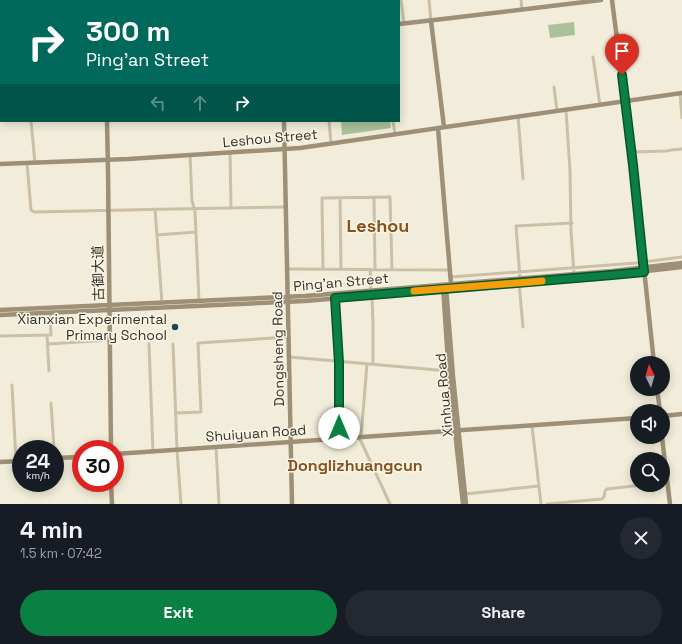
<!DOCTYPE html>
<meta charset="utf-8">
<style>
body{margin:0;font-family:"Space Grotesk","Noto Sans SC",sans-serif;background:#242831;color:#f1f3f6;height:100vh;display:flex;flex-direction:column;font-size:15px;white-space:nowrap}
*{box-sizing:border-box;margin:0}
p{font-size:13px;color:#9ea1a6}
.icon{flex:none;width:22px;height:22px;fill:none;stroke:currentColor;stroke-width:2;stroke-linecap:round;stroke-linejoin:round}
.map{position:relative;height:504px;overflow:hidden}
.sheet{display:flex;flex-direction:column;background:#171b24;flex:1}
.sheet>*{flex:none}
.guide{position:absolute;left:0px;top:0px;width:400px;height:122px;box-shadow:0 2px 10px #0003;background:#00695c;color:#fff;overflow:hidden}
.needle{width:26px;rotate:355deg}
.controls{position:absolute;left:630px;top:356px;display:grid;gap:8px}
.controls a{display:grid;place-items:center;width:40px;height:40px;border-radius:50%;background:#171b24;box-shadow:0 2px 10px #0003;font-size:20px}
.speed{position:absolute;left:12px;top:440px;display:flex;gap:8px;font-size:20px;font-weight:700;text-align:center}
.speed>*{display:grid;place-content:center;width:52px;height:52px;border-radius:50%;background:#171b24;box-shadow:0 2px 10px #0003;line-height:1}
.speed small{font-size:10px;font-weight:400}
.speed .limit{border:6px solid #d22;background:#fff;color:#111}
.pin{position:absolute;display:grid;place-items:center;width:34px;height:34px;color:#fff;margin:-41px -17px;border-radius:50% 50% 50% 0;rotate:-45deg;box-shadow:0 0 4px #0007}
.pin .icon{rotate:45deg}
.me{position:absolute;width:44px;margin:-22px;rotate:0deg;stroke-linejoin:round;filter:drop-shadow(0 0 3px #0008)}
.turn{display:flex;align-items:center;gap:14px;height:84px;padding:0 20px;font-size:18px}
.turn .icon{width:52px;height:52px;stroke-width:2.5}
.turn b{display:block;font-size:28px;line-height:34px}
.lanes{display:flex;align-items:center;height:38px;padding:0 20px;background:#0003;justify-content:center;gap:20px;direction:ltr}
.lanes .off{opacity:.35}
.round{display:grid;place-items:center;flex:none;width:42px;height:42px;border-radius:21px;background:#242831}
.summary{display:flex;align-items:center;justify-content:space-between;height:68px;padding:0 20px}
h1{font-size:24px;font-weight:700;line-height:30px}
.action{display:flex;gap:8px;margin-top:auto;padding:8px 20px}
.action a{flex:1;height:46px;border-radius:24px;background:#0b8043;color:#fff;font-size:16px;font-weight:700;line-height:46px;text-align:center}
.action a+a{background:#242831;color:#f1f3f6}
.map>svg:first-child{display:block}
.green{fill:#aac29a}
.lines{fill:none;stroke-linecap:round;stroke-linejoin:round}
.street{stroke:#cbc0a6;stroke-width:3}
.secondary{stroke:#9e8f77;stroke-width:4.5}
.route-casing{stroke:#07532c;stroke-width:10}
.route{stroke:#0b8043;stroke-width:7}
.slow{stroke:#f59e0b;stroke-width:7}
.poi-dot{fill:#1b4659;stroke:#faf6e7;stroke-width:1.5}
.labels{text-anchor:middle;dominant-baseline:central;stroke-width:3;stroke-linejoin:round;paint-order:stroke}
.street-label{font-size:14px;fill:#363027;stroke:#faf6e7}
.poi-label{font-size:14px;fill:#363027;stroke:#faf6e7;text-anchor:end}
.quarter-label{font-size:16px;font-weight:bold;fill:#88511e;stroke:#faf6e7}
.district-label{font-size:18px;font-weight:bold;fill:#88511e;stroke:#faf6e7}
</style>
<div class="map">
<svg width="682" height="504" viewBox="0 0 682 504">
<rect width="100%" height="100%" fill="#f2edda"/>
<path class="green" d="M574,22l1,13 -25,3 -2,-13z
M341,121h49l1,7 -49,7z"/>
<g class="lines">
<path class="street" d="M143,0l1,1
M401,0l3,23
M429,0l2,21
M521,0l1,10
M17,1l9,-1
M0,3h1
M593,57l7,48
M554,87l3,24
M680,93l2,25
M566,110l4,61 1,60 3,43
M518,116l5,63
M0,117h1
M31,121l4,42
M329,121l2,22
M393,121l2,13
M230,152l1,56
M632,152l35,-1 4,-1 11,-1
M190,155l2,46 3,10 4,90
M27,163l4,47 3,2 139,-3 113,-2
M340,198l1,71
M374,198l1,71
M155,209l7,94
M157,235l39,-3
M288,269l162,1
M323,269l-1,-71 68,-1 2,72
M370,269l1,22
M450,277l186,-14 46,-6
M520,278l-4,-52 56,-3
M519,283l4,44
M372,295l1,30v39
M335,298l4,65v76
M47,335l2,36
M0,336l51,-1 -1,-22
M48,344l62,-4
M149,344l4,108
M173,344l4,106 4,54
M290,357l159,14
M12,385l4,76
M51,403l3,46
M176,413l25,-1 -3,-69 91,-6
M532,426l9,78
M359,437l31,67
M361,437l6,-73
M216,447l3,57
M465,494l74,-8
M547,504l55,-5 2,-2 1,-6 2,-2 35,-4"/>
<path class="secondary" d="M99,0v1
M280,0v1
M612,0l21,165 21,198
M431,21l13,106
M399,24l44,-5 158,-19
M107,121l1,49 3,279
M284,121l8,383
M438,128l13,156
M0,164l128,-5 172,-11 382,-55
M443,286l6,91 14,127
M446,287l7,89 13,128
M0,310l305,-14 307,-25 70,-8
M0,315l305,-14 307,-26 70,-8
M657,389l3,22
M663,416l19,-2
M662,437l8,67
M115,454l522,-36
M55,458l26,-1
M0,462l21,-1
M111,483l1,21"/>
</g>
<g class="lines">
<defs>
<path id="route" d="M339,428v-65l-4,-65 277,-23 32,-3 -11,-107 -11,-90"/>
</defs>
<use href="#route" class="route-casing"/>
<use href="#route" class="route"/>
<path class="slow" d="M414,291l128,-10"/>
</g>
<circle class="poi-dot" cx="175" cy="327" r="4"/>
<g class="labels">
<g class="street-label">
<text transform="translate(270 138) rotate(-5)">Leshou Street</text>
<text transform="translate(98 273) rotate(-91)">古御大道</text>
<text transform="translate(341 282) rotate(-5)">Ping'an Street</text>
<text transform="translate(278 349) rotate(-91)">Dongsheng Road</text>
<text transform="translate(444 395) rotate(-95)">Xinhua Road</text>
<text transform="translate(256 433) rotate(-4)">Shuiyuan Road</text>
</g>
<g class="poi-label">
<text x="167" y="319">Xianxian Experimental<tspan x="167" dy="16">Primary School</tspan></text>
</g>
<g class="quarter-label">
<text x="355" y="465">Donglizhuangcun</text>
</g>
<g class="district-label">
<text x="378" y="225">Leshou</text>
</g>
</g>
</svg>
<div class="controls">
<a><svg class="needle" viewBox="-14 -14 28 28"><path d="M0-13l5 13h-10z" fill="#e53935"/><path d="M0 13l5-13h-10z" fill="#9ea1a6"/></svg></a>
<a><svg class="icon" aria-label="sound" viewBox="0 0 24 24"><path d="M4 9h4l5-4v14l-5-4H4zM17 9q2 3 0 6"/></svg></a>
<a><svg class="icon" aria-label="search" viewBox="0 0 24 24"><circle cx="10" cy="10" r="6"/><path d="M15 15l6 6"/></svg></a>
</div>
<div class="speed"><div>24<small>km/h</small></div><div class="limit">30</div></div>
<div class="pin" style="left:622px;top:75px;background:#d93025"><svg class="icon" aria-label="arrive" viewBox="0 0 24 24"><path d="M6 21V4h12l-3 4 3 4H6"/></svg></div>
<svg class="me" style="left:339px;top:428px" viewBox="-20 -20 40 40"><circle r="19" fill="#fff"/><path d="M0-13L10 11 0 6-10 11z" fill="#0b8043"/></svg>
<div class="guide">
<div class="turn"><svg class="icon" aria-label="right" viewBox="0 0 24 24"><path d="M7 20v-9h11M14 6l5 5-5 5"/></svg><div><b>300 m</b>Ping'an Street</div></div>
<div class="lanes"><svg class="icon off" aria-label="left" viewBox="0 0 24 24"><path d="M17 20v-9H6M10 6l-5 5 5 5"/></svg><svg class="icon off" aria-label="ahead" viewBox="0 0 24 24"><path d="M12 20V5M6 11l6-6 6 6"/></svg><svg class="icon" aria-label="right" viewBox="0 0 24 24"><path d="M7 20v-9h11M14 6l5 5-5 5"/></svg></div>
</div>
</div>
<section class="sheet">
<div class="summary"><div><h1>4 min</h1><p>1.5 km · 07:42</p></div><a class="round"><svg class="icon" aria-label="close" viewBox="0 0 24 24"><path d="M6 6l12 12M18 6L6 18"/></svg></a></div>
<div class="action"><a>Exit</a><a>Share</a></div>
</section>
